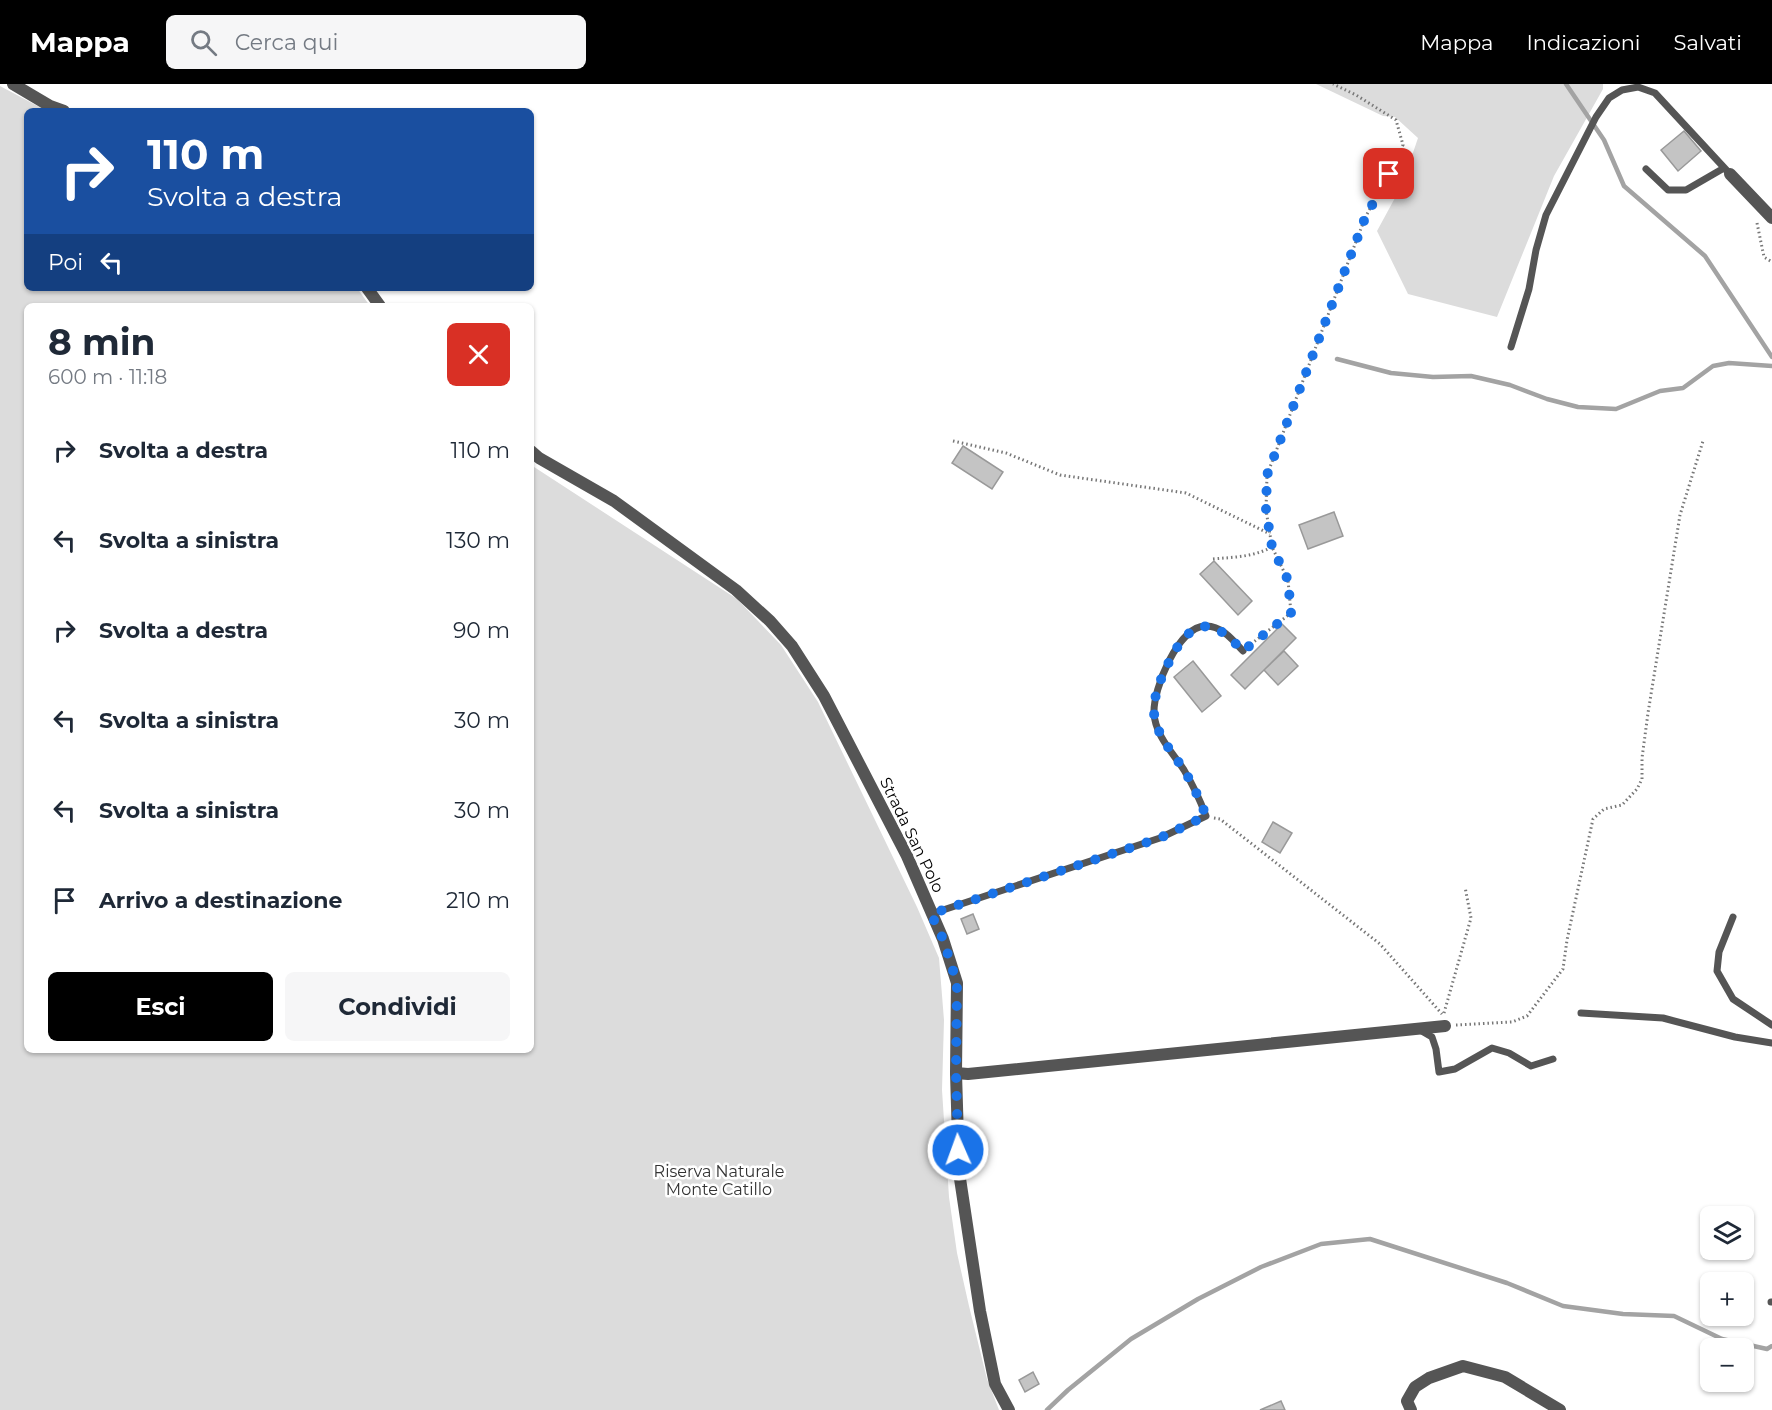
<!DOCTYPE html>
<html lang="it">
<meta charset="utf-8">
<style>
body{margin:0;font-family:Montserrat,sans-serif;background:#f6f6f7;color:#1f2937;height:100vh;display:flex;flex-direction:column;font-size:22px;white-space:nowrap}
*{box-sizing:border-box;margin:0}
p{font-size:20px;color:#747a83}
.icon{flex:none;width:33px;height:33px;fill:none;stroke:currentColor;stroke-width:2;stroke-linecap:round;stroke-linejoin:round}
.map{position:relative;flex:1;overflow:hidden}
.details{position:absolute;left:24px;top:219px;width:510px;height:750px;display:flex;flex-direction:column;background:#fff;border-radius:9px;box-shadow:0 2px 4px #0004}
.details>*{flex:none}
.hud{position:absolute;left:24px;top:24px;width:510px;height:183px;border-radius:9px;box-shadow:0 2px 4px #0004;background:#1a4fa0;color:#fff;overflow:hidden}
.controls{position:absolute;left:1700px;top:1122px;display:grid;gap:12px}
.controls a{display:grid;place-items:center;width:54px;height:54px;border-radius:9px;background:#fff;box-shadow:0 2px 4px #0004;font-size:30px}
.pin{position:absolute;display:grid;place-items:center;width:51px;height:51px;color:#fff;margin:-26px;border-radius:12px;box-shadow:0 3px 9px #0006}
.me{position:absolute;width:66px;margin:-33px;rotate:358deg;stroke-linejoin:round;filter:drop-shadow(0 0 4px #0008)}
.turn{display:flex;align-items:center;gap:21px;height:126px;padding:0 24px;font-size:27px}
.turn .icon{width:78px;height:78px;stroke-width:2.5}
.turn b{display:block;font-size:42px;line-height:51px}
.then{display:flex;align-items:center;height:57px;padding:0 24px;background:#0003;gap:12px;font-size:22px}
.round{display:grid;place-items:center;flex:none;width:63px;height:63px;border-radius:9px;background:#f6f6f7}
.summary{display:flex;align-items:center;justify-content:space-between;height:102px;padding:0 24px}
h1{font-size:36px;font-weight:700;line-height:45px}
.action{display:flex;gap:12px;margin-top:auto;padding:12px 24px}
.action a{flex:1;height:69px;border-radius:9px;background:#000;color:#fff;font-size:24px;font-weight:700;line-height:69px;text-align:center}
.action a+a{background:#f6f6f7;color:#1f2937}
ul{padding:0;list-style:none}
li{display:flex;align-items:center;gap:18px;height:90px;padding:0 24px}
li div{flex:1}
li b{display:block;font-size:22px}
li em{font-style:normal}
header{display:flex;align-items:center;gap:36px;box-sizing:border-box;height:84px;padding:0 30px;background:#000;color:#fff}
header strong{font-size:28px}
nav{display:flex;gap:33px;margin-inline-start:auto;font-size:21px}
.search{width:420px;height:54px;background:#f6f6f7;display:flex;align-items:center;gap:15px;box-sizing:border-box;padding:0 21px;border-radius:9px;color:#747a83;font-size:22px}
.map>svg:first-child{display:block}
.green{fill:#dcdcdc}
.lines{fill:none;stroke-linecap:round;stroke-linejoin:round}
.stream{stroke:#a3a3a3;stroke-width:4.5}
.building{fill:#c4c4c4;stroke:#999;stroke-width:1.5}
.path{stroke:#777;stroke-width:3;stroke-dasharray:1.5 3;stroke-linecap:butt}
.service{stroke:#555;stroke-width:7}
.minor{stroke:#555;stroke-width:12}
.tertiary{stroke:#555;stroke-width:12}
.route{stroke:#1a73e8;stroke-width:10;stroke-dasharray:0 18}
.labels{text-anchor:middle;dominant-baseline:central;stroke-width:5;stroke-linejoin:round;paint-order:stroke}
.street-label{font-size:16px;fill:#000;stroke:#fff}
.park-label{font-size:16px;fill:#333;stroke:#fff}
</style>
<header>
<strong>Mappa</strong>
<div class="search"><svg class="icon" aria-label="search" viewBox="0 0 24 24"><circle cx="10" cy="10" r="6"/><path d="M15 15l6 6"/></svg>Cerca qui</div>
<nav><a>Mappa</a><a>Indicazioni</a><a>Salvati</a></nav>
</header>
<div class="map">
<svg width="1772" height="1326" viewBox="0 0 1772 1326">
<rect width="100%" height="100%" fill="#fff"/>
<path class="green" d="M1316,0h287v5l-49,87 -57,141 -89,-23 -31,-63 25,-46 16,-47 -23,-21 -12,-1z
M0,2l47,25h-20v177h330l13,18h-343v744h504v-585l206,134 44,46 37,57 99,205 22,51 5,62 -2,70 7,107 8,56 12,53 18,73 12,31h-999z"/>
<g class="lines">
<path class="stream" d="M1566,0l38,56 20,46 81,70 67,101
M1337,275l54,14 42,4 38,-1 39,9 37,14 31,8 38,2 44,-18 23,-3 30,-22 16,-3 43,3
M1047,1326l21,-20 63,-51 67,-40 63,-32 60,-23 49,-5 137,44 56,23 60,8 51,2 48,23 45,10 5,-3"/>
</g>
<path class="building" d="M1684,47l17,20 -23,20 -17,-21z
M963,362l40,26 -11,17 -40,-26z
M1334,428l9,24 -35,13 -9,-24z
M1214,477l38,40 -14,14 -38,-41z
M1282,540l14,14 -51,51 -14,-14z
M1284,567l14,15 -20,19 -14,-15z
M1193,577l28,35 -19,16 -28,-35z
M1273,738l19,11 -12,20 -18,-11z
M973,830l6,15 -12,5 -6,-15z
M1033,1288l6,12 -14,8 -6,-12z
M1281,1317l4,9h-25z"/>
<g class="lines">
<path class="path" d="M1757,139l7,34 8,5
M953,357l53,12 54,22 126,18 84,41
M1213,475c22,-2 40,-2 59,-12
M1251,560l40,-31 -3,-33 -16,-33 -6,-37 1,-35 98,-257 38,-73 -7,-25 -40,-25 -23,-11
M1214,734l6,1 160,125 62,70
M1444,929l27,-95 -6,-31
M1456,941l56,-3 15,-6 36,-47 4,-29 26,-121 11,-10 18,-4 15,-16 5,-10v-21l6,-45 32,-198 23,-74"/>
<path class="service" d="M1646,85l22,21h18l38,-22
M1511,263l18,-58 7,-39 10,-35 50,-98 13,-19 13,-8 16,-3 17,6 75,81
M931,830l229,-76 46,-22c-6,-16 -13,-31 -22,-46 -11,-17 -29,-35 -30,-57 -1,-24 24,-86 51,-87 16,-1 28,14 38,25
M1733,833l-14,35 -2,19 16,28 39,26
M1581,929l82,5 72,19 37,6
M1420,946l12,7 4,12 3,23 16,-3 37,-21 17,5 22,13 22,-7
M1771,1218h1"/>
<path class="minor" d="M1730,90l42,44
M956,989l12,1 477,-48
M1411,1326l-4,-9 8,-14 14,-9 34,-12 42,11 55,33"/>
<path class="tertiary" d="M13,0l37,22 14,5
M367,204l13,18
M531,367l8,7 75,43 122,89 34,31 22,25 32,50 83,160 36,83 14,44 -1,90 3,99 21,139 15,73 14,26"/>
</g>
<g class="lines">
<path class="route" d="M958,1066l-2,-78 1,-89 -14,-44 -12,-25 229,-76 46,-22c-6,-16 -13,-31 -22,-46 -11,-17 -28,-35 -30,-57 -1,-16 7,-35 14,-49 6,-12 13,-25 24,-33 20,-14 38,7 51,20l48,-38 -3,-33 -16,-33 -6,-37 1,-35 98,-257 24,-44"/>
</g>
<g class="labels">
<g class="street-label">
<text transform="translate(912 751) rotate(64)">Strada San Polo</text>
</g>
<g class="park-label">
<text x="719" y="1087">Riserva Naturale<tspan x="719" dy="18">Monte Catillo</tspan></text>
</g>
</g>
</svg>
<div class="controls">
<a><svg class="icon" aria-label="layers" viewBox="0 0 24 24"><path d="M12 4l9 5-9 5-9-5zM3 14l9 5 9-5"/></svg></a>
<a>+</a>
<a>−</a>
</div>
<div class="pin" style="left:1389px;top:90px;background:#d93025"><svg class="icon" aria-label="arrive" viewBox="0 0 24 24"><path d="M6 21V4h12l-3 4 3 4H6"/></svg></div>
<svg class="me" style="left:958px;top:1066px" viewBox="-20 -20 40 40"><circle r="17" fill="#1a73e8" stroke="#fff" stroke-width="3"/><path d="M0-11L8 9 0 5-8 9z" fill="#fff"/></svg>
<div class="hud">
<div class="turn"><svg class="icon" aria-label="right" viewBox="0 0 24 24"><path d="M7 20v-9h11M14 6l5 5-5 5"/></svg><div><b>110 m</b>Svolta a destra</div></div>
<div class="then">Poi<svg class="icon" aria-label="left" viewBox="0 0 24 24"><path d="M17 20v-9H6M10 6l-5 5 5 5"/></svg></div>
</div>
<section class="details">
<div class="summary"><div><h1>8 min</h1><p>600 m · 11:18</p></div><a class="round" style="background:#d93025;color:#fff"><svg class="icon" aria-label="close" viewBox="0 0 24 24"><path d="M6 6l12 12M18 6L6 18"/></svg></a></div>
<ul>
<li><svg class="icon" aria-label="right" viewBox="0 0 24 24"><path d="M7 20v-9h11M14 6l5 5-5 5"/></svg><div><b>Svolta a destra</b></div><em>110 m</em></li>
<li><svg class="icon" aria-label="left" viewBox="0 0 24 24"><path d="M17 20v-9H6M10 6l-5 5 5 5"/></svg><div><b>Svolta a sinistra</b></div><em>130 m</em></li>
<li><svg class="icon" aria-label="right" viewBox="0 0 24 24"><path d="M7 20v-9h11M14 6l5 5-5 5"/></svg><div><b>Svolta a destra</b></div><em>90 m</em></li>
<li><svg class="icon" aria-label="left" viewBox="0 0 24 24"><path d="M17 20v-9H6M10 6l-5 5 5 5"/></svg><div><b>Svolta a sinistra</b></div><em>30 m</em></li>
<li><svg class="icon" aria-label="left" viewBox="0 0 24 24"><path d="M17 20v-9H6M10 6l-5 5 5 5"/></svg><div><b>Svolta a sinistra</b></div><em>30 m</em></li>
<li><svg class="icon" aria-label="arrive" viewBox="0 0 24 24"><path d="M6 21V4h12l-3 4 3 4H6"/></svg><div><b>Arrivo a destinazione</b></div><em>210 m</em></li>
</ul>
<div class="action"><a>Esci</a><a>Condividi</a></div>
</section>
</div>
